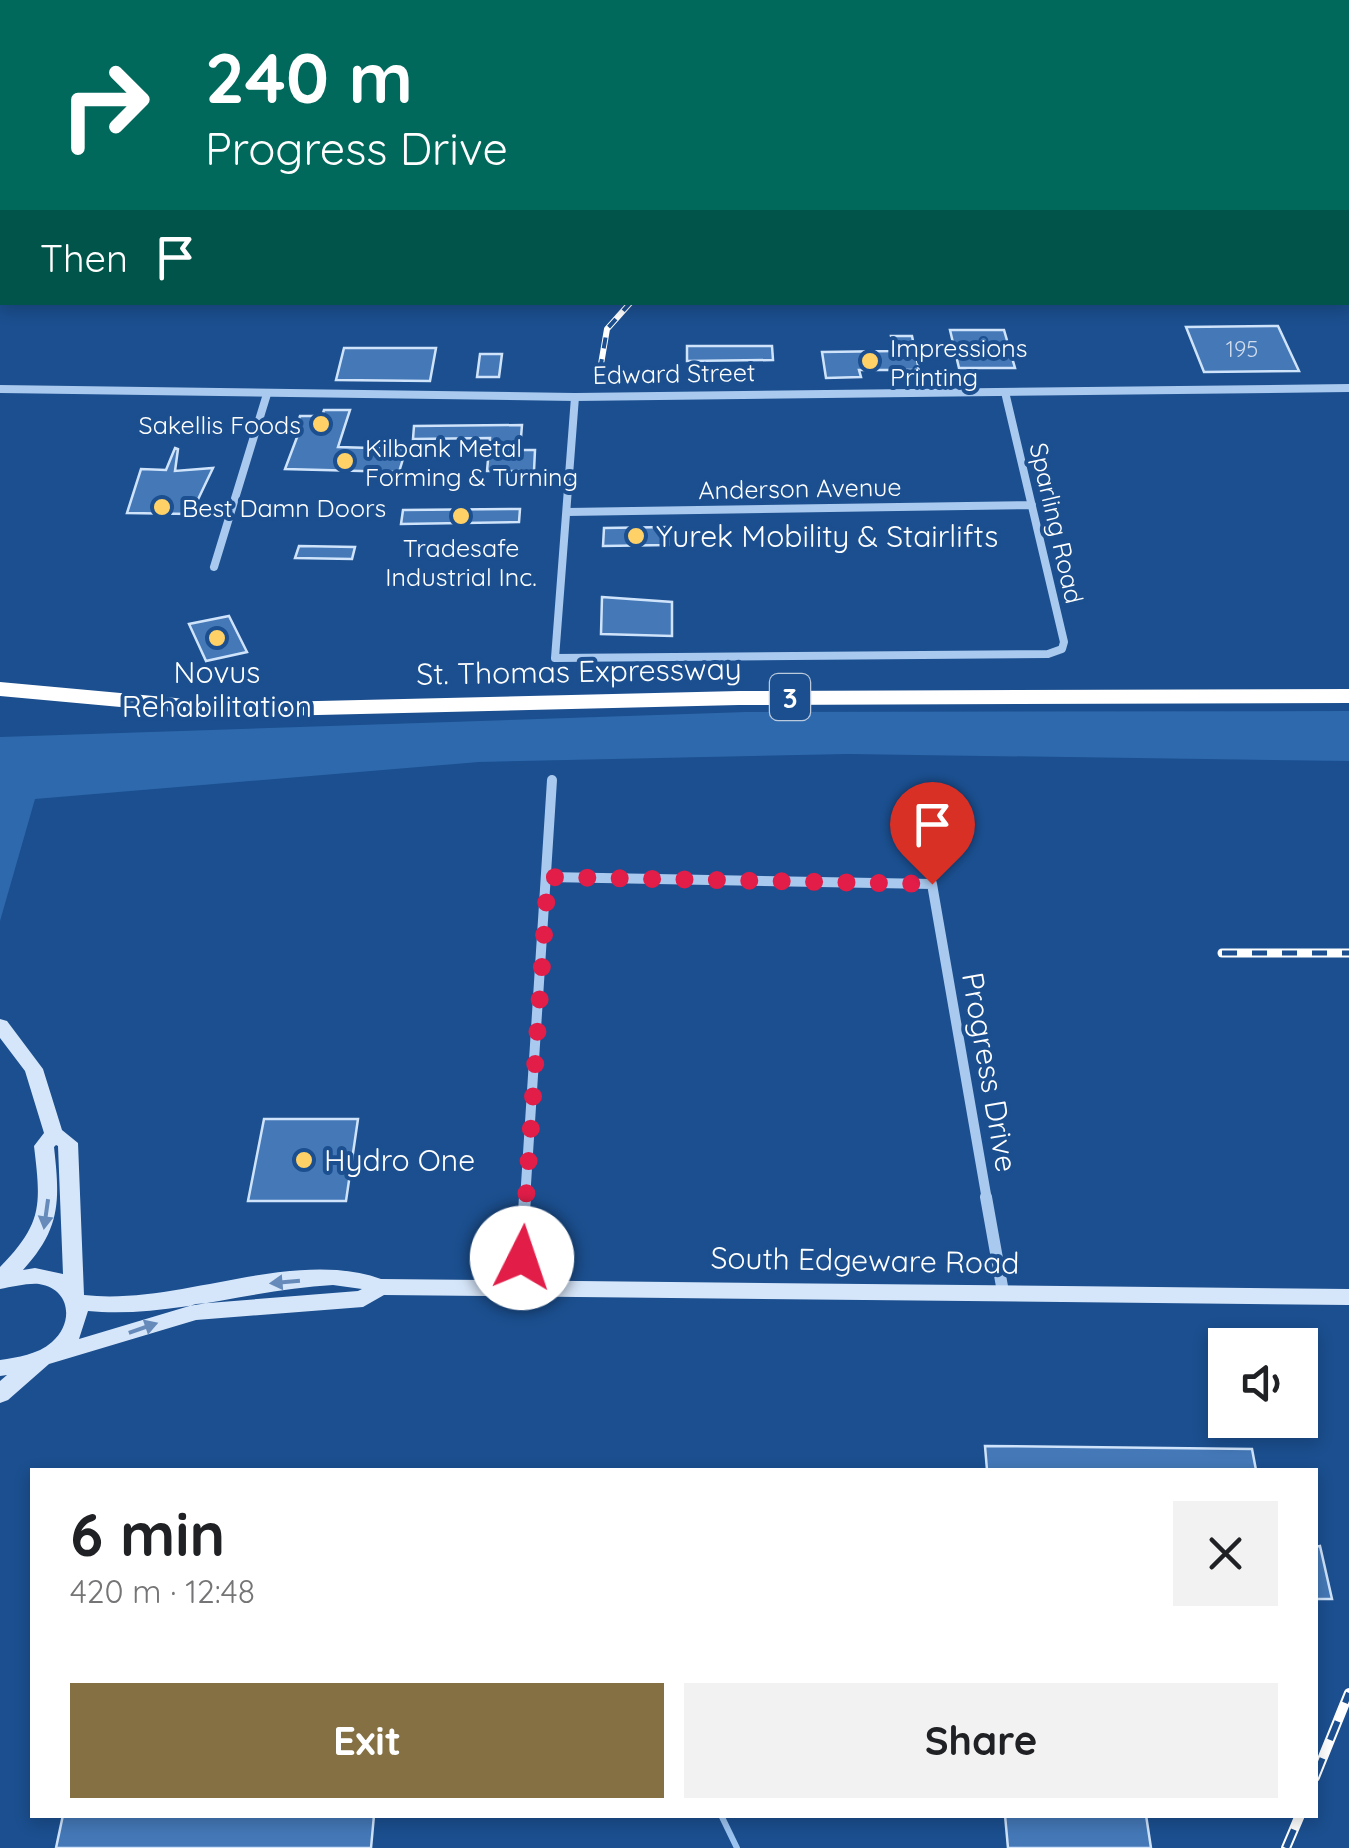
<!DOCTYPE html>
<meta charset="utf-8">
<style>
body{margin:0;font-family:Quicksand,sans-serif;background:#f2f2f2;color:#202124;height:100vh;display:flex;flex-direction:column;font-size:38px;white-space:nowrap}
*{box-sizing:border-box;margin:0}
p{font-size:32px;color:#757577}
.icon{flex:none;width:55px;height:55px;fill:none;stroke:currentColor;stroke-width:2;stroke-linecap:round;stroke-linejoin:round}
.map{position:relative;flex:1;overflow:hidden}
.drawer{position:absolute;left:30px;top:1468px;width:1288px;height:350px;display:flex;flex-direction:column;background:#fff;border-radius:0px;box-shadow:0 5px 15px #0003}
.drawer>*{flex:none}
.hud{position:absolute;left:0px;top:0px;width:1350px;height:305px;box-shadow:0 5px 15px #0003;background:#00695c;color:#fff;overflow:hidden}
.controls{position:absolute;left:1208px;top:1328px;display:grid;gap:20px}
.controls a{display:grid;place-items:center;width:110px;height:110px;border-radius:0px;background:#fff;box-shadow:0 5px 15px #0003;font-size:50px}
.pin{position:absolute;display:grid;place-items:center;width:85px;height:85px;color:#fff;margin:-102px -42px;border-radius:50% 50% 50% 0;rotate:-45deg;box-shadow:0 0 10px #0007}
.pin .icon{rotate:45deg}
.me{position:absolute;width:110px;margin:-55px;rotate:4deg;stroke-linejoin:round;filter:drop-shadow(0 0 8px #0008)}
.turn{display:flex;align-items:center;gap:35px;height:210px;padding:0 40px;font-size:45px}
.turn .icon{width:130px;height:130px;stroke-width:2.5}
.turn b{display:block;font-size:70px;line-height:85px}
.then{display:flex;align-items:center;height:95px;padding:0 40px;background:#0003;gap:20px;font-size:38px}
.round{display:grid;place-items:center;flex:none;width:105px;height:105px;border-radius:0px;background:#f2f2f2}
.summary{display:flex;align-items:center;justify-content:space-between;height:170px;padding:0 40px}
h1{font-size:60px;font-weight:800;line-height:75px}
.cta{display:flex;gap:20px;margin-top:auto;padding:20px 40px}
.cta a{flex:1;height:115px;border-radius:0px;background:#847042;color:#fff;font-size:40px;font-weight:800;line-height:115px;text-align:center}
.cta a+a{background:#f2f2f2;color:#202124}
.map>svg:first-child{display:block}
.green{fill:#2e69ad}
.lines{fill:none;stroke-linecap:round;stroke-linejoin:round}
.stream{stroke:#9cc4f0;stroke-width:6}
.building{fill:#4478b7;stroke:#cfe3fa;stroke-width:2.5}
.minor-far3{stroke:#a9c9ee;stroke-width:6}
.minor-far2{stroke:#a9c9ee;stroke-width:8}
.minor-far1{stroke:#a9c9ee;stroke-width:10}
.minor{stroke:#a9c9ee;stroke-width:12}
.tertiary{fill:#a9c9ee;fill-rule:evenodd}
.secondary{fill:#d6e6fa;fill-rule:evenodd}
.motorway{fill:#fff;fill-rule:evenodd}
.rail-far2-casing{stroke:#fff;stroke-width:6}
.rail-far1-casing{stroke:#fff;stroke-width:9}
.rail-casing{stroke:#fff;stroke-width:10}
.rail-far2{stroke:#1b4f8f;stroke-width:4;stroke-dasharray:11;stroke-linecap:butt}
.rail-far1{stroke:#1b4f8f;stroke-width:5;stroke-dasharray:15;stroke-linecap:butt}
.rail{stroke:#1b4f8f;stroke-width:6;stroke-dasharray:20;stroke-linecap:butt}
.oneway{fill:#668bba}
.route{stroke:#e11d48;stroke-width:18;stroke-dasharray:0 32.4}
.poi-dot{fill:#ffd166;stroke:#1b4f8f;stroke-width:4}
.labels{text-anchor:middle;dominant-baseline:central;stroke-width:8;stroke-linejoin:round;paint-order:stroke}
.far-number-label{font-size:22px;fill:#d0dded}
.far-poi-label{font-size:25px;fill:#fff;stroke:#1b4f8f;text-anchor:start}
.far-street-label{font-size:25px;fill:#fff;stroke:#1b4f8f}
.shield{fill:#1b4f8f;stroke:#bbcadd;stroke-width:2.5}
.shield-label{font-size:28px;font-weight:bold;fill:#fff}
.poi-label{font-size:30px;fill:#fff;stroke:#1b4f8f;text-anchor:start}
.street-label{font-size:30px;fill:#fff;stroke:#1b4f8f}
</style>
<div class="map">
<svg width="1349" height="1848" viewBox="0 0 1349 1848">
<rect width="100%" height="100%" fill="#1b4f8f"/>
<path class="green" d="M1349,711v50l-501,-7 -369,8 -444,37 -35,122v-184l746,-25z"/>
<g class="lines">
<path class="stream" d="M721,1815l16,33"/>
</g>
<path class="building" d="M1278,326l21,45 -95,1 -18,-45z
M950,330h54l11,38h-56z
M891,336h21l7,34h-60l2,7 -35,1 -4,-26 72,-1z
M687,346h85l1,14 -86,1z
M344,348h92l-6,33 -94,-1z
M480,354h22l-3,23h-22z
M324,410h26l-12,37 68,2 -7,23 -114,-3 14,-37h-5l6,-16h22z
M522,425l-2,25h15l-1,21h-47l3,-33 -77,1 1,-13z
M175,448l3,1 -3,22 38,-3 -22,46 -64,-1 14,-44 25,1z
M520,509l-1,13 -118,2 2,-14z
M668,527v18l-65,1 1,-18z
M299,546l56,1 -3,12 -57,-1z
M602,597l70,5v34l-71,-2z
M229,616l18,36 -41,9 -17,-37z
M264,1119h94l-12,82h-98z
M985,1446l267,3 4,21h-269z
M1320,1546l12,53h-17v-52z
M63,1815h311l-3,33h-315z
M1005,1815h141l5,33h-143z"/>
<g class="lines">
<path class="minor-far3" d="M1091,2l39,-2"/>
<path class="minor-far2" d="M575,397l-20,261 493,-4 14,-5 2,-7 -59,-250
M567,512l465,-7
M214,567l53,-173"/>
<path class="minor-far1" d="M548,877l384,7 55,316
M525,1200l27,-420"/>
<path class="minor" d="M986,1197l17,95
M519,1285l6,-88"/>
<path class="tertiary" d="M1349,384v8l-774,9 -575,-8v-8l575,8z"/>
<path class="secondary" d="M0,1019l7,2 36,48 19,61 16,13 6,152c96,11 208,-48 297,-16l968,10v16l-965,-10 -21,12 -167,13 -147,44 -41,36 -8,3v-22l7,-6 -7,1v-16c18,-3 37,-5 52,-18 22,-19 19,-53 -13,-58 -12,-1 -27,3 -39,5v-22c43,-44 41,-62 34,-121l10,-13 -19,-62 -25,-33zM56,1145l2,1 5,128 -28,-6 -12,2c38,-42 37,-69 31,-123zM333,1285l29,4 -4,2 -162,13 -117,35 9,-28c78,8 164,-22 245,-26z"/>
<path class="motorway" d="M0,682l230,21 509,-12 610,-2v14l-610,2 -509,12 -230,-21z"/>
<defs>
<path id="rail-far2" d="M600,370l7,-41 24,-27"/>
<path id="rail-far1" d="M1222,953h127"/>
<path id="rail" d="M1315,1777l34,-84
M1286,1848l14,-33"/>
</defs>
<use href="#rail-far2" class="rail-far2-casing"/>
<use href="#rail-far1" class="rail-far1-casing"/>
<use href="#rail" class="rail-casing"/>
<use href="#rail-far2" class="rail-far2"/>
<use href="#rail-far1" class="rail-far1"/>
<use href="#rail" class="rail"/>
</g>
<defs><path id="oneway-solid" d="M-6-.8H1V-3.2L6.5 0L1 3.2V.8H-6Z" transform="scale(2.5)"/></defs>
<g class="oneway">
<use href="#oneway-solid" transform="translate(46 1214) rotate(98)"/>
<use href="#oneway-solid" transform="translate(285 1282) rotate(175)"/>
<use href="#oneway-solid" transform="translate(143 1328) rotate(-19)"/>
</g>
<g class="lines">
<path class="route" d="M522,1258l26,-381 384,7"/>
</g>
<g class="poi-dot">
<circle cx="870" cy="361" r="10"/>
<circle cx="321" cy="424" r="10"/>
<circle cx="345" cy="461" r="10"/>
<circle cx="162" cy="507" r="10"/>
<circle cx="461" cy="516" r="10"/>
<circle cx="636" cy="536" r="10"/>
<circle cx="217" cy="638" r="10"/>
<circle cx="304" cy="1160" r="10"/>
</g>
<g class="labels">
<g class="far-number-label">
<text x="1242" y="349">195</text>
</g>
<g class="far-poi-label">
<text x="890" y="347">Impressions<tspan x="890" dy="29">Printing</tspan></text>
<text x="301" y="424" text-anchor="end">Sakellis Foods</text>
<text x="365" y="447">Kilbank Metal<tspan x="365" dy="29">Forming &amp; Turning</tspan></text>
<text x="182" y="507">Best Damn Doors</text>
<text x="461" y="547" text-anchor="middle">Tradesafe<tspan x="461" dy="29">Industrial Inc.</tspan></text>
</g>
<g class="far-street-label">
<text transform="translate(674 373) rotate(-1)">Edward Street</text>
<text transform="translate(800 488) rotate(-1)">Anderson Avenue</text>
<text transform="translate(1057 523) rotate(77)">Sparling Road</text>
</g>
<rect class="shield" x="770" y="674" width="40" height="46" rx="8"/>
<g class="shield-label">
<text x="790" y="697">3</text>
</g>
<g class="poi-label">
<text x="656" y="536">Yurek Mobility &amp; Stairlifts</text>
<text x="217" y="672" text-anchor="middle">Novus<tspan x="217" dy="34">Rehabilitation</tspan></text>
<text x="324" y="1160">Hydro One</text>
</g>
<g class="street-label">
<text transform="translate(579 671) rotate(-1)">St. Thomas Expressway</text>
<text transform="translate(990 1072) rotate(80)">Progress Drive</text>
<text transform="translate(865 1260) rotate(1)">South Edgeware Road</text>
</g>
</g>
</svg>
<div class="controls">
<a><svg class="icon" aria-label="sound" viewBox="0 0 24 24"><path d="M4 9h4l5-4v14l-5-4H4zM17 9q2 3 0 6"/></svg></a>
</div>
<div class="pin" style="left:932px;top:884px;background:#d93025"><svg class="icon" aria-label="arrive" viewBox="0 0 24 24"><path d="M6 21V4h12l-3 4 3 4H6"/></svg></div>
<svg class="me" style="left:522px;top:1258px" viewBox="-20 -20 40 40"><circle r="19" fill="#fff"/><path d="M0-13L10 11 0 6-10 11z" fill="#e11d48"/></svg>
<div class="hud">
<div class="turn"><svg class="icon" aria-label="right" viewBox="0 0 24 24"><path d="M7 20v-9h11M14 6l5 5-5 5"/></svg><div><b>240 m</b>Progress Drive</div></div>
<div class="then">Then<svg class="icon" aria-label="arrive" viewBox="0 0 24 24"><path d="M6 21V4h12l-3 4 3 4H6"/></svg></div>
</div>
<section class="drawer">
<div class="summary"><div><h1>6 min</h1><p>420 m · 12:48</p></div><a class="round"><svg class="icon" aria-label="close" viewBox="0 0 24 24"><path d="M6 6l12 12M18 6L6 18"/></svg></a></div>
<div class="cta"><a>Exit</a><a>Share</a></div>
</section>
</div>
